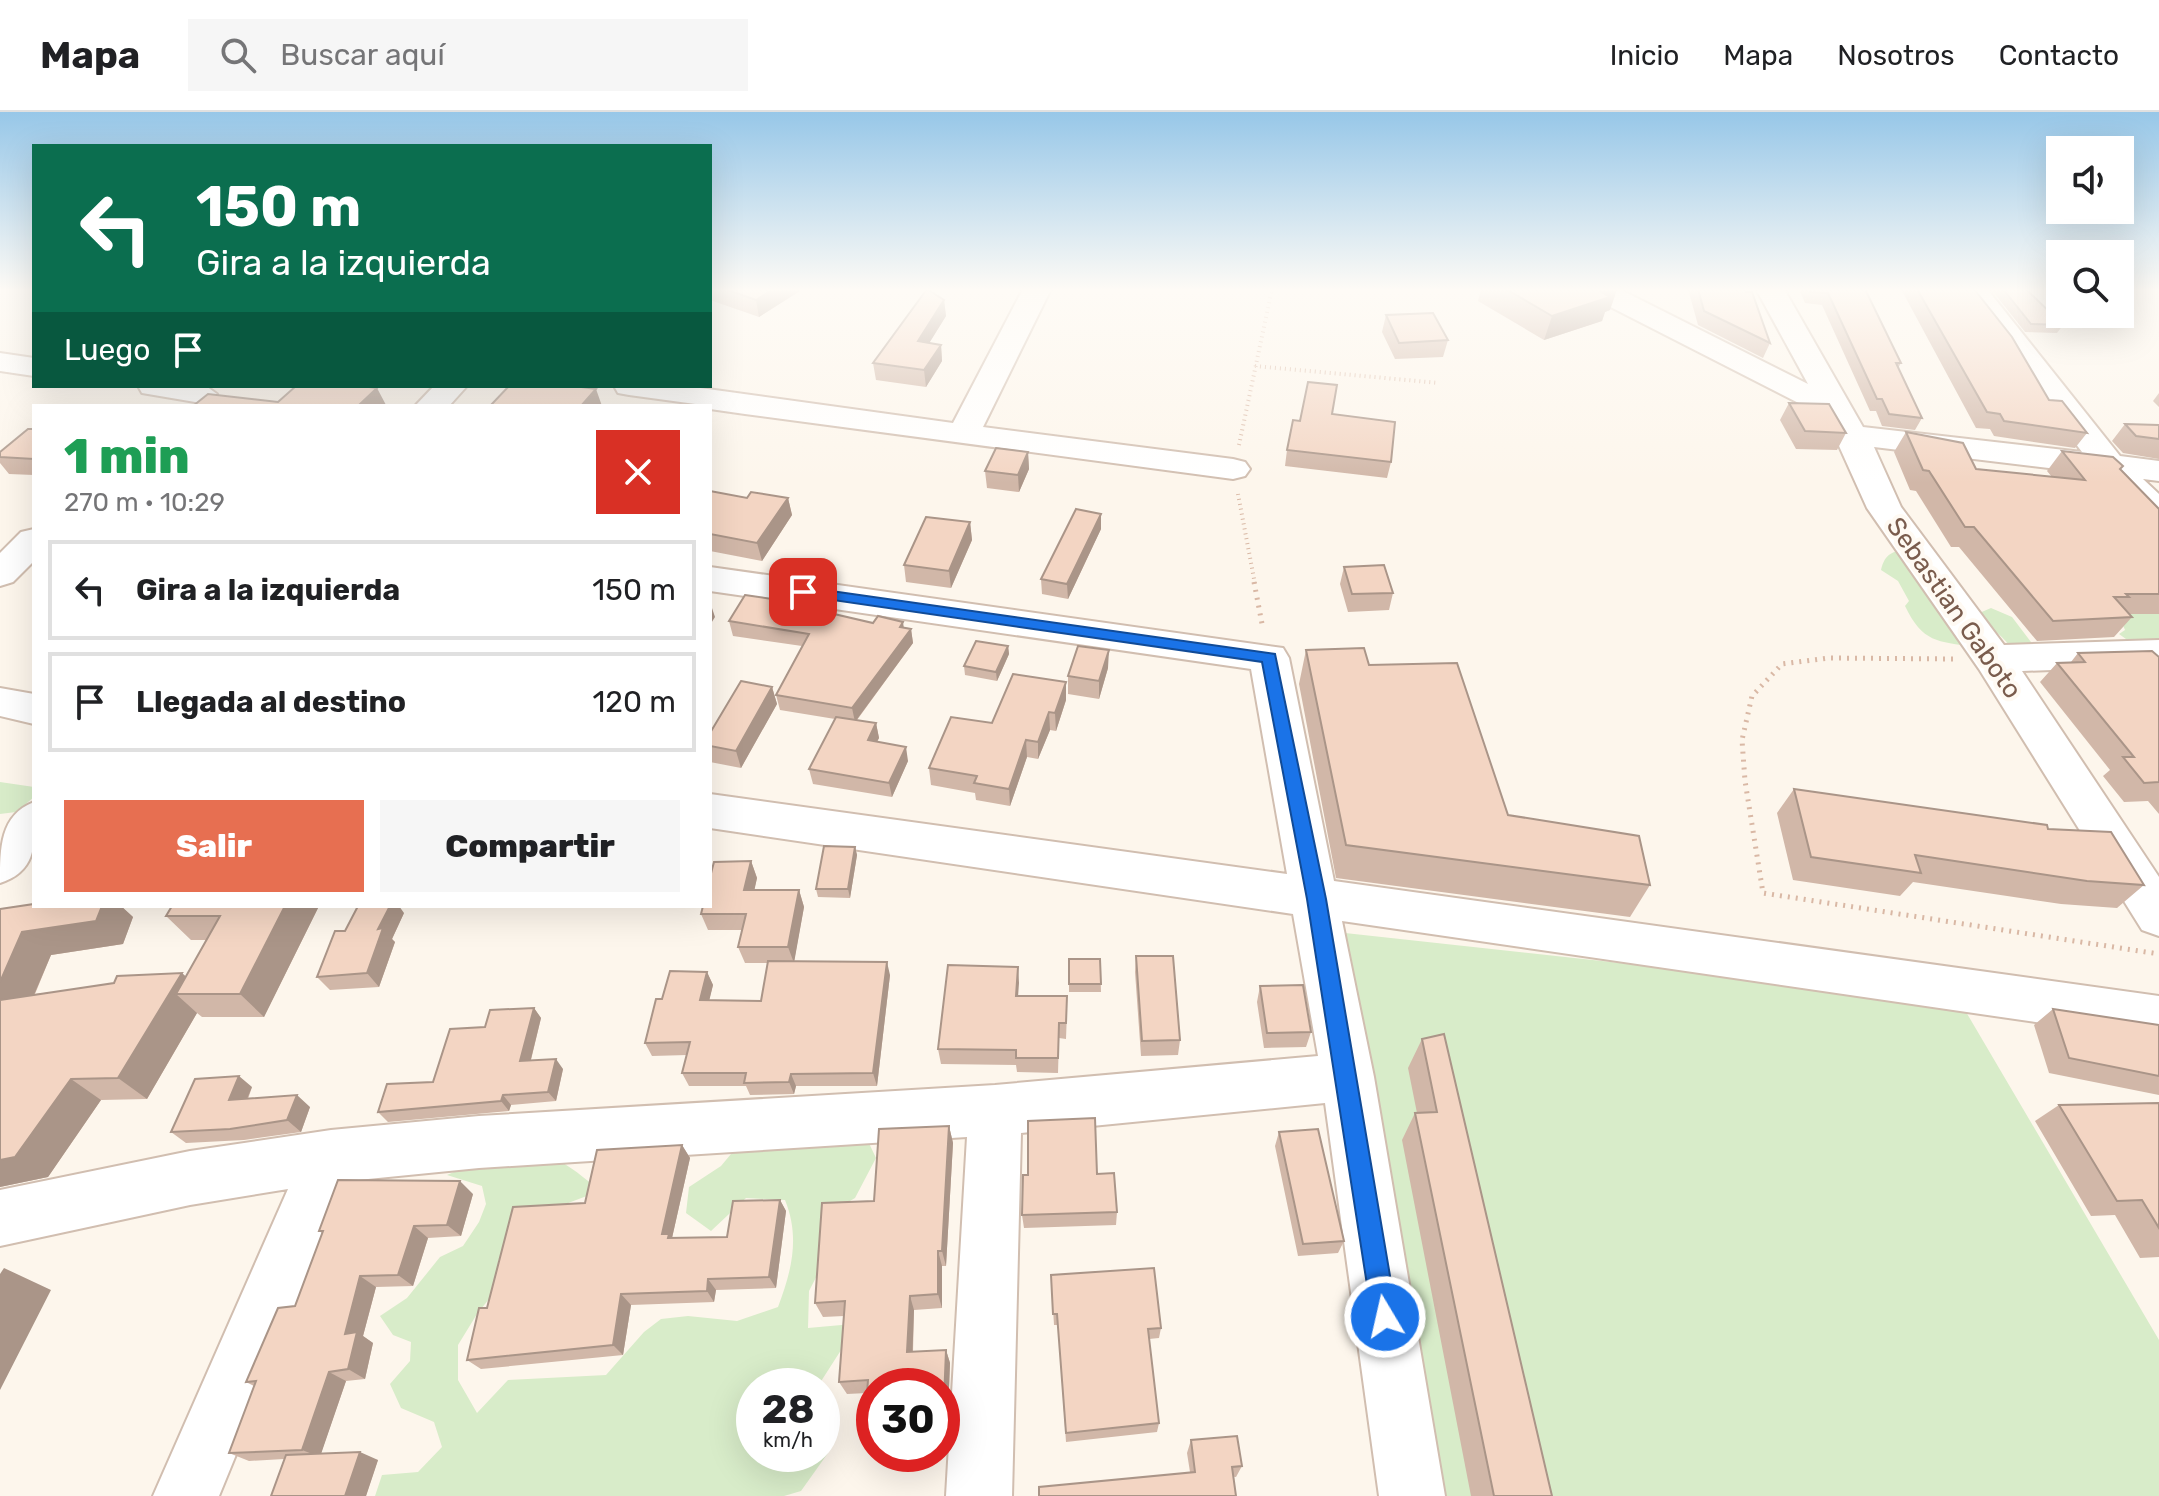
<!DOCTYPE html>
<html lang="es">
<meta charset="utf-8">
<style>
body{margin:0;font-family:Rubik,sans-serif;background:#f6f6f6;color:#202124;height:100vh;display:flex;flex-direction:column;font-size:30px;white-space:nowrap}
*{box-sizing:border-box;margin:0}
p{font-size:26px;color:#757577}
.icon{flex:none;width:44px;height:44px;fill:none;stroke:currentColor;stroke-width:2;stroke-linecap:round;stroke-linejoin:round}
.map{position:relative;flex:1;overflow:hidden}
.details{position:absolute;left:32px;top:292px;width:680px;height:504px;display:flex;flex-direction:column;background:#fff;border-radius:0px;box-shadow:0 8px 32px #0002}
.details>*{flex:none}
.guide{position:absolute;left:32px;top:32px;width:680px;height:244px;border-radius:0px;box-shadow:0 8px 32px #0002;background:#0b6e4f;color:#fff;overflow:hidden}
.fabs{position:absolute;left:2046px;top:24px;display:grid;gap:16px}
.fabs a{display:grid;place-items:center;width:88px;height:88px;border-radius:0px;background:#fff;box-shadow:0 8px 32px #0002;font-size:40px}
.speed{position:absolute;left:736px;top:1256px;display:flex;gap:16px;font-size:40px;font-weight:700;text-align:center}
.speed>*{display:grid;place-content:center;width:104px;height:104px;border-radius:50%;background:#fff;box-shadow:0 8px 32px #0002;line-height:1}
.speed small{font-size:20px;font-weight:400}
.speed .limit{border:12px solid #d22;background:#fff;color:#111}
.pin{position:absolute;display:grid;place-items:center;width:68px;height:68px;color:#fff;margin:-34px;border-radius:16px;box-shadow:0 4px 12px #0006}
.me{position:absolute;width:88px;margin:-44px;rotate:351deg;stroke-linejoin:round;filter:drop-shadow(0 0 6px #0008)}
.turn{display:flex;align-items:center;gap:28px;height:168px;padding:0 32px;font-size:36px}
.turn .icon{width:104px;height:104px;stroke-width:2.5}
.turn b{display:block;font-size:56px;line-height:68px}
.then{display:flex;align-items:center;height:76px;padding:0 32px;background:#0003;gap:16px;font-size:30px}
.round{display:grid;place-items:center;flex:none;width:84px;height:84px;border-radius:0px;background:#f6f6f6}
.head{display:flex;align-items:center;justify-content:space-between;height:136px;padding:0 32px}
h1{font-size:48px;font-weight:800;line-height:60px;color:#1e9e55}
.cta{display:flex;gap:16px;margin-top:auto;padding:16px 32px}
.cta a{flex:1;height:92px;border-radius:0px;background:#e76f51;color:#fff;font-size:32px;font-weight:800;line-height:92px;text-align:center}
.cta a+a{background:#f6f6f6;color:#202124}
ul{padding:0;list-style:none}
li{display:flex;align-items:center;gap:24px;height:100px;margin:0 16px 12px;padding:0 16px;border:4px solid #e0e0e0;border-radius:0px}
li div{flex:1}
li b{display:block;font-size:30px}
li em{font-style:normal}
header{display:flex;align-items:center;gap:48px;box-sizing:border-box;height:112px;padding:0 40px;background:#fff;border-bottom:2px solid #e0e0e0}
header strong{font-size:38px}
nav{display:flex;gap:44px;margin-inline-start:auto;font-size:28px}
.search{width:560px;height:72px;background:#f6f6f6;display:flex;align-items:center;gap:20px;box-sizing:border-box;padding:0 28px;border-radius:0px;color:#757577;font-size:30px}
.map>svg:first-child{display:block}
.green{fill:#d8ecc9}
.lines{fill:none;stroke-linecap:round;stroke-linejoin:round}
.minor-casing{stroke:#d1beb0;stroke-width:4}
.path-far1{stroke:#d9b8a5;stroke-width:4;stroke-dasharray:1 4;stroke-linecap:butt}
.path{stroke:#d9b8a5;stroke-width:5;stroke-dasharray:2 6;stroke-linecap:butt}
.minor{fill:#fff;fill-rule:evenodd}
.wall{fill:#d1b7a8}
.shaded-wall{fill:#aa9588}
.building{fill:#f3d5c3;stroke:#aa9588;stroke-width:2}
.route{fill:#1a73e8;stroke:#114b97;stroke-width:2}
.labels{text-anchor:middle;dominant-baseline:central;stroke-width:8;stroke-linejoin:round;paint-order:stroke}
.street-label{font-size:26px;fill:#7a5c4d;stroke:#fffaf3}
</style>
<header>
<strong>Mapa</strong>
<div class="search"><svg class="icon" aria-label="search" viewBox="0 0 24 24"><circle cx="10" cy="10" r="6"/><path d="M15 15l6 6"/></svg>Buscar aquí</div>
<nav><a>Inicio</a><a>Mapa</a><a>Nosotros</a><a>Contacto</a></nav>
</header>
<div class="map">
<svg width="2159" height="1384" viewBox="0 0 2159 1384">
<rect width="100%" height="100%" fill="#fdf6ec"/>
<path class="green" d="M1909,437l65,98c-37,-6 -51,-4 -69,-41l4,-5 -11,-20 -17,-11c4,-17 12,-19 28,-21z
M2159,492v44l-26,-4 -14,-10 6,-4 -3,-7 8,-5 -2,-5z
M1991,496l21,9 22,29h-24c-10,-13 -23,-20 -33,-32z
M0,670l34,5v10l-18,15 -16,2z
M1345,821l614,67 200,340v156h-715z
M866,1025l10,21 -21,40 -27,16 -3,46 -16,31 -1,37 67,-6 -32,25 -25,39h-64v68h68v-18l6,17 -27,38 -17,5h-409l7,-21 36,-3 24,-25 -8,-25 -33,-14 -11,-24 20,-23 1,-19 -18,-7 -13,-19 27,-18 33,-41 23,-11 16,-24 7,-18 -4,-18 -35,-11c73,-31 90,-39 153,16l-53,20 -9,-6 -24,23 -16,33 -1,28 -20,25 -19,31v35l19,33 31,-33 98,-5 38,-43 17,-13 27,-3 49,5 41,-14c14,-37 22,-70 7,-107l-39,-2 -35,33 -25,-18 3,-26 32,-21 20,-24z"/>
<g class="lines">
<defs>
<path id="minor" d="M1023,177h28l-68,138 250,32 12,3 5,7 -5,7 -12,3 -488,-65 -35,-5v-3l-81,-11 -11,-2 -4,-7h72l267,37z
M1583,177h36l189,95 -52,-95h28l79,138 219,25 -124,-163h29l133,167 39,5v20l-16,-2 16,15v30l-12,-4 -48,-46 -225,-27 27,60 103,138 155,-5v26l-137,5 137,206v59l-17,-6 -163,-261 -112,-161 -41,-91 -239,-122z
M0,241l34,5v18l-34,-5z
M138,274h68l11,8 -5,7 -11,2 -59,-10z
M434,274h33l-18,20h-34z
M34,417v32l-21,21 -13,4v-33l21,-21z
M710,455l573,81 6,10 45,223 825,115v44l-817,-119 32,156 71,419h-66l-54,-393 -304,30 -9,363h-66l21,-359 -488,31 -131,13 -129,315h-66l135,-307 -98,16 -190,41v-56l190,-39 141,-21 148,-14 516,-31 323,-29 -25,-142 -583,-86v-34l577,80 -36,-205 -541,-78z
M0,576l34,6v30l-34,-8z
M34,690c0,35 7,68 -34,81 0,-35 0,-68 34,-81z"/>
</defs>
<use href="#minor" class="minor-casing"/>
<path class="path-far1" d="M1255,254l184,17
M1239,333l33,-156
M1238,382l17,90"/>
<path class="path" d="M1254,470l9,47
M1953,547l-124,-1 -47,6 -30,32 -10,44 3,41 18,112 396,61"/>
<use href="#minor" class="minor"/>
</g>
<path class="wall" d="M710,177h93l-44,28 -49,-17z
M1481,177h136l-7,21 -5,2 -3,9 -58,19 -66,-39z
M1688,177h57l25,54 -7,15 -65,-33z
M1799,177h66l36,74 -3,5 24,50 -7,12 -33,-4 -6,-15h-6l-48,-106 -17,-2z
M1901,177h73l75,111 38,33 -12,15 -81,-12 -4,-7 -14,-1z
M1991,177h35l37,36 -6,8 -32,-1z
M944,188l2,16 -17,27 12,2 1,16 -16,26 -50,-7 -3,-17z
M1386,203l62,25 -5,17 -48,2 -13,-27z
M2159,281v14l-6,-6z
M1789,291l57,30 -9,17 -41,-1 -16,-29z
M1300,309l91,41 -4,16 -102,-12 2,-16z
M2125,312l34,1v34l-36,-6 -11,-12z
M34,317v46l-25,-1 -9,-11v-11z
M1906,320l70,37 76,8 -5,-6 15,-20 59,18 38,40v105h-30l3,3 -18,20 -77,4 -78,-94h-8l-35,-56 -6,-1 -16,-38z
M1028,340l1,17 -10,23 -32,-4 -2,-17z
M710,379l37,7h41l4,17 -30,46 -52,-10z
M1101,402v15l-33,70 -26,-5 -1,-15z
M970,410l2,18 -21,48 -45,-6 -2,-17z
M1344,455l49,26 -4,17 -41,2 -8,-28z
M821,499l52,12 38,6 2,14 -56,77 19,3 3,15 -2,3 31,20 -16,36 -79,-13 -4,-15 26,-50 -55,-9 -4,-15 26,-49 -69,-10 -4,-15z
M1008,534l1,8 -12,27 -32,-6 -1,-9z
M1306,538l63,15 139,150 142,70 -20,32 -294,-39 -37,-194z
M2078,541l81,4v157l-11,-13 -24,1 -21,-26 7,-6 -70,-88 17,-19 14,-1z
M1108,556l-9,31 -31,-5v-18z
M1066,570v18l-10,31 -6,-1 -12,29 -11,-2 -17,49 -34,-6 -1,-7 -44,-8 -2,-17 63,-45z
M772,575l5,17 -36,64 -31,-6v-29z
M1794,677l254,40 96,56 -27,23 -56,-4 -148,-22 -13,14 -107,-16 -16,-67z
M855,735l2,8 -7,43 -32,-1 -2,-8z
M751,749l6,17 -3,12h45l5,17 -10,54 96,14 -13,111h-81l-2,8 -44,1 -4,-9h-57l-7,-13 5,-18 -35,1 -7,-13 17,-44 45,-27 6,13 -4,15 52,1 7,-38h-23l-7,-16 4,-17h-34l-7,-16z
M34,794h87l12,11 -10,27 -72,11 -16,39 151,-17 20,-37h-15l-25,-24 153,-10 -55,111h-62l-5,-4 -50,86 -46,1 -53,77 -48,10v-278z
M404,801l-12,26 3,3 -16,45 -49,3 -13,-13 28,-46z
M1136,844l44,84 -2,15 -37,1 -6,-84z
M1069,847h31l1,33h-32z
M1018,855v29l49,16 -1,27 -7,-1 -1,35 -41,-1 -1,-7 -75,-1 -3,-15z
M1260,874l51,46 -5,15 -42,1 -7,-46z
M534,896l7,10 -10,42 32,9 -7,32 -45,4 -2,6 -121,11 -10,-10 55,-30 52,-55z
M2053,897l106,16v70l-110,-22 -15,-48z
M1422,927l130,457h-81l-69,-356 13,-27h2l-9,-45z
M252,975l-4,12 62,8 -9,25 -57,8 -58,3 -15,-11z
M2159,991v154l-19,1 -25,-43 -24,1 -56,-95 24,-16z
M949,1014l4,17 -7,123h-4v42l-28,2 -1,42 33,-2 4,13 -2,50h-6v-27h-68v31h-1l-7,-11 1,-13 -20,1 -8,-12 5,-66 -21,1 -8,-14 59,-102z
M1279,1020l65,109 -6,12 -40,3 -23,-110z
M682,1033l8,13 -18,80 55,-1 53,-37 6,11 -10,77 -60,2 -2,12 -83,3 -8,50 -142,14 -14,-9 20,-52 98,-105z
M1097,1062l20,38 -1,13 -92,3 -2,-13 6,-40z
M473,1082l-12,42 -33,2 -15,48 -37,1 -13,49 10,7 -8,36 -19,2 -25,72 57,7 -12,36h-95l13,-37 -35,2 -20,-8 25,-67 -8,-4 49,-76 27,-73 -3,-2z
M1051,1163l110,53 -2,10 -10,1 10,84 -2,9 -91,10 -8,-117h-4z
M1191,1328l51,26 -6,11 -46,-5 -3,-19z"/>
<path class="shaded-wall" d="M773,177h30l-44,28 -3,-17z
M1609,177h8l-7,21 -5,2 -3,9 -58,19 8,-24z
M944,188l2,16 -26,42 -2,-17z
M941,233l1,16 -16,26 -2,-17z
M377,276l9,17 -1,1h-27z
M596,277l6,17h-21z
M1028,340l1,17 -10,23 -1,-17z
M788,386l4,17 -30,46 -5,-18z
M1101,402v15l-33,70 -1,-15z
M970,410l2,18 -21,48 -2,-17z
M710,490l5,15 -5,8z
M903,510l2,14 6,-7 2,14 -58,79 -3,-14z
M1008,534l1,8 -12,27 -1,-9z
M1109,538l-1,18 -9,31v-18z
M1066,570v18l-10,31 -1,-18z
M772,575l5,17 -36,64 -5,-17z
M1049,600l1,18 -12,29v-17z
M876,611l3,15 -8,16 -3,-14z
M1026,628l1,17 -17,49 -1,-17z
M906,635l2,14 -16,36 -3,-14z
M855,735l2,8 -7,43 -2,-9z
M751,749l6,17 -6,28 -7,-16z
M799,778l5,17 -10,56 -6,-16z
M102,794h19l12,11 -10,27 -72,11 -29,68 -22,-16v-25l22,-50z
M285,794h34l-55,111 -24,-23z
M390,794h9l5,7 -12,26 3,3 -16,45 -12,-14 11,-44z
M887,850l3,13 -13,111 -4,-13z
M1018,855l1,16 -2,28 -1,-15z
M707,860l6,13 -7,29 -6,-14z
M182,861l23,21h-29l21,19 -50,86 -29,-21z
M534,896l7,10 -13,53 -8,-10z
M556,947l7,10 -7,32 -8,-9z
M791,962l5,12 -2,8 -5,-12z
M239,964l13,11 -10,24 -13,-11z
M71,967l30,21 -53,77 -48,10v-27z
M297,983l13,12 -9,25 -14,-12z
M503,983l8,10 -2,6 -8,-10z
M949,1014l4,17 -7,123 -4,-15z
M682,1033l8,13 -18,80 5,7 -15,-11z
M460,1069l13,13 -12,42 -14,-11z
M780,1088l6,11 -10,77 -7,-11z
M414,1114l14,12 -15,48 -15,-11z
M938,1139l4,15v42l-4,-14z
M4,1156l47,22 -51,100v-116z
M360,1164l16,11 -13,49 10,7 -8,36 -17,-10 -3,-35z
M708,1167l8,11 -2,12 -7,-11z
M621,1182l10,11 -8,50 -10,-10z
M910,1184l4,14 -2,55 -5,-13z
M946,1238l4,13 -2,50 -4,-12z
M329,1260l17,9 -26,76 -18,-7z
M360,1340l18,8 -12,36h-21z"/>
<path class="building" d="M725,177h48l-17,11z
M927,177l17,11 -26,41 23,4 -17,25 -51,-7z
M1506,177h103l-8,3 9,5 -58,19z
M1698,177h47l1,3h6l18,51 -66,-32z
M1809,177h56l36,74h-5l26,55 -33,-4 -7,-15h-5l-49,-106 -18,-1z
M1917,177h57l38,48 37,63 13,1 25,32 -83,-12 -4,-7 -13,-2z
M2003,177h23l37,36 -32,-1z
M1433,201l15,27 -49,3 -13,-28z
M1308,270l29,3 -5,29 63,8 -4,40 -104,-12 6,-30 7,1z
M296,274h65l16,2 -19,18h-165l15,-12 70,8z
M509,274h65l22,3 -15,17h-91z
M1789,291l40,1 17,29 -41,-2z
M2125,312l34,1v14l-23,-3z
M28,317h6v30l-34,-2v-5z
M1906,320l57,11 13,26 109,11 -23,-29 51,6 10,9 -3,3 39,40v85h-33l3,3h-15l18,20 -79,4 -79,-94h-9l-36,-56 -6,-1z
M996,336l32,4 -10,23 -33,-4z
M710,379l37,7 4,-6 37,6 -31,45 -47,-9z
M1076,397l25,5 -34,70 -26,-5z
M926,405l44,5 -21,49 -45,-6z
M1384,453l9,28 -41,1 -8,-27z
M745,483l74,11 -2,4 56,13 5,-7 25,6 -3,5 11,2 -59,79 -76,-13 33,-61 -80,-13z
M976,529l32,5 -12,26 -32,-6z
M1078,534l31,4 -10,31 -31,-5z
M1364,536l5,17 88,-2 51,152 131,21 11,49 -304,-40 -40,-195z
M2152,539l7,6v125l-15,1 -21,-26h11l-77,-94 28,-1 -7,-9z
M1013,562l53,8 -11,31 -6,-1 -11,30 -12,-2 -17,49 -35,-6 3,-7 -48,-8 22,-51 41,6z
M741,569l31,6 -36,64 -26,-5v-13z
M836,605l40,6 -8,17 38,7 -17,36 -80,-14z
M1794,677l253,36 1,4 63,3 33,53 -57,-4 -172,-26 6,18 -110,-16z
M824,734l31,1 -7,42h-32z
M751,749l-7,29h55l-11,57h-50l8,-33h-45l2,-8h7v-29l4,-15z
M34,792v2h68l-6,15 -74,11 -22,50v-73z
M172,794h113l-45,88h-64l44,-78h-54z
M358,794h32l-12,23 5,-1 -16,45 -50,4 18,-46h10z
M1136,844h37l7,84 -38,1z
M1069,847h31l1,25h-32z
M768,849l119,1 -14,111 -82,1 -2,8 -45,1 2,-10h-64l8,-31 -45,1 11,-44h6l8,-28 37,1 -7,28 61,1z
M948,853l70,2 -2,29h51l-1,27h-7l-1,35h-42v-8l-78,-1z
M182,861l-64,105 -47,1 -56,78 -15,3v-160l114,-17 3,-7z
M1303,873l8,47 -44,1 -7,-47z
M534,896l-14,53 36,-2 -8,33 -45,3 -2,6 -123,11 9,-28 46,-2 17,-53 35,-2 5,-17z
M2053,897l106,16v51l-90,-18z
M1444,922l108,462h-58l-79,-383 22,-1 -15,-73z
M239,964l-10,24 68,-5 -10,25 -57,9 -59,3 24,-53z
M2159,991v125l-17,-28 -25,1 -58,-96z
M1095,1006l2,56 17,-1 3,39 -95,3 1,-40h5v-54z
M949,1014l-7,125h-4v43l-28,2 -3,56 39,-2 -2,51h-2v-15h-68v19l-8,1 2,-26 -29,2 6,-81 -30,2 7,-100 52,-2 5,-72z
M1318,1017l26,112 -41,3 -24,-112z
M682,1033l-20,89h7l-1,4 59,-1 6,-36 47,-1 -11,77 -61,2 -1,12 -86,3 -8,51 -146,15 12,-52h8l26,-101 72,-4 12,-53z
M338,1068l122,1 -13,44 -33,1 -16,49 -38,1 -15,58 12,-2 -9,37 -19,3 -27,78 -73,3 27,-72 -10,1 32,-74 17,-2 28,-75h-4z
M1154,1156l7,60 -13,1 11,94 -93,10 -9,-119h-4l-2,-39z
M1237,1324l5,30 -10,1 4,29h-197v-9l156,-15 -4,-32z
M360,1340l-15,44h-74l15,-41z"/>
<linearGradient id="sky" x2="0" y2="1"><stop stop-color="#97c7e8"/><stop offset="0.48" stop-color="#fefbf6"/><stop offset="1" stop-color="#fefbf6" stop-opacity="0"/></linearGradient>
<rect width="2159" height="371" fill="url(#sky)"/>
<path class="route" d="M803,475l472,67 51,245 71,418 -4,8 -8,4 -9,-4 -4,-8 -65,-418 -45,-237 -464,-67v-7z"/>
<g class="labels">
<g class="street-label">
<text transform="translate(1954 496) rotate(55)">Sebastian Gaboto</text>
</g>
</g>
</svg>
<div class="fabs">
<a><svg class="icon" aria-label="sound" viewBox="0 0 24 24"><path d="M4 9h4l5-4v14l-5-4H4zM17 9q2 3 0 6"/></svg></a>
<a><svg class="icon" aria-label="search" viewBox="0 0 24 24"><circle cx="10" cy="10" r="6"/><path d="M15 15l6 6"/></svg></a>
</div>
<div class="speed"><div>28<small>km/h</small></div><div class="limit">30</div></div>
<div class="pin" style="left:803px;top:480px;background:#d93025"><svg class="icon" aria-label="arrive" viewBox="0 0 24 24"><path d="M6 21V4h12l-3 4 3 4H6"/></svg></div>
<svg class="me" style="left:1385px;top:1205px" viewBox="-20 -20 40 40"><circle r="17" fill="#1a73e8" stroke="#fff" stroke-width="3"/><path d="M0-11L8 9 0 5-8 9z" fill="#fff"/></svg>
<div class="guide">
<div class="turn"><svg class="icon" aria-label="left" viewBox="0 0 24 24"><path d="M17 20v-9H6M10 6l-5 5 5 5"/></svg><div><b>150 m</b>Gira a la izquierda</div></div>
<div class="then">Luego<svg class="icon" aria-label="arrive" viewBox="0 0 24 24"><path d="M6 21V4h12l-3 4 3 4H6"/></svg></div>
</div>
<section class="details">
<div class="head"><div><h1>1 min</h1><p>270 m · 10:29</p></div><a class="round" style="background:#d93025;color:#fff"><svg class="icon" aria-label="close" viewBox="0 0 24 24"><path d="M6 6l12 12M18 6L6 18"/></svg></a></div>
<ul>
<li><svg class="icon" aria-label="left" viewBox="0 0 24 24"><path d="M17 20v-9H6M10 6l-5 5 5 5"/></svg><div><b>Gira a la izquierda</b></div><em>150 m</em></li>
<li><svg class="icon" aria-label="arrive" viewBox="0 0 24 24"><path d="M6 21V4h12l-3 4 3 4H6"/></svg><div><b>Llegada al destino</b></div><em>120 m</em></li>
</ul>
<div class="cta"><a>Salir</a><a>Compartir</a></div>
</section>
</div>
